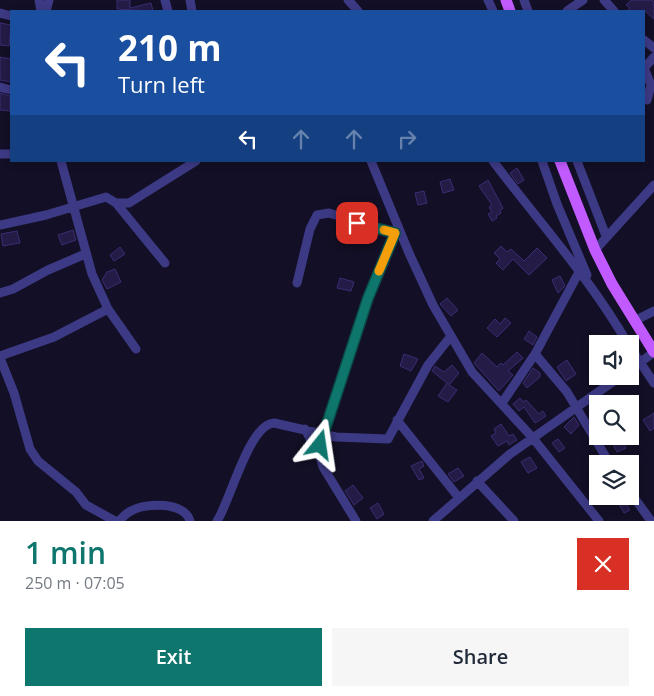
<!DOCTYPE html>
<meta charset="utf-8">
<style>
body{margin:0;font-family:"Open Sans",sans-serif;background:#f6f6f7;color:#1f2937;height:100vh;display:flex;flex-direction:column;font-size:19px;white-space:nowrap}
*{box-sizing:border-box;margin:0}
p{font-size:16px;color:#747a83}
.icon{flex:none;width:28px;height:28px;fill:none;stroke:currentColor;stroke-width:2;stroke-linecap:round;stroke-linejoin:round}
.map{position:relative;height:521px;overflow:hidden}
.drawer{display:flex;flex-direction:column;background:#fff;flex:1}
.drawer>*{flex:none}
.banner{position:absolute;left:10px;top:10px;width:635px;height:152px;border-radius:0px;box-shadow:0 2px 8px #0003;background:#1a4fa0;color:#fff;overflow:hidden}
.controls{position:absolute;left:589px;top:335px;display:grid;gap:10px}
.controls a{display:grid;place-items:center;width:50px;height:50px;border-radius:0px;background:#fff;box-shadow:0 2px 8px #0003;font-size:25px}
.pin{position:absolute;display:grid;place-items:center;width:42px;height:42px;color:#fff;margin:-21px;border-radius:10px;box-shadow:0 2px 8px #0006}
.me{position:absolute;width:55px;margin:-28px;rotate:15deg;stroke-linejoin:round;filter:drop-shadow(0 0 4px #0008)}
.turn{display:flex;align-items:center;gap:18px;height:105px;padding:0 25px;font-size:22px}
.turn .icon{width:65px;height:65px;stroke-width:2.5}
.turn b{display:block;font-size:35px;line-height:42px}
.lanes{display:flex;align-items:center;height:48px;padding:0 25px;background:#0003;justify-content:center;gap:25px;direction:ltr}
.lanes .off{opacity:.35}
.round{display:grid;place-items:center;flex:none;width:52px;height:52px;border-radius:0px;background:#f6f6f7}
.overview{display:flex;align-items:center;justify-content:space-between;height:85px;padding:0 25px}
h1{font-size:30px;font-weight:600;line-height:38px;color:#0f766e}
.cta{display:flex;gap:10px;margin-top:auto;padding:10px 25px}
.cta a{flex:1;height:58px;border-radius:0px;background:#0f766e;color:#fff;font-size:20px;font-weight:600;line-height:58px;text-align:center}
.cta a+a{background:#f6f6f7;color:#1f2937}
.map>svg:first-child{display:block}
.building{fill:#241b47;stroke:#3b2d73}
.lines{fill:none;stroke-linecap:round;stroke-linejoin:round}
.minor{stroke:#3d3a85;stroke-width:9}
.major{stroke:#c25bff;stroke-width:11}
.route-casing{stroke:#0a4d48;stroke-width:12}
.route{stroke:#0f766e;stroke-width:9}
.slow{stroke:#f59e0b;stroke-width:9}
</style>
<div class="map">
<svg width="654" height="521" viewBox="0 0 654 521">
<rect width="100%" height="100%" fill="#130f26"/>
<path class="building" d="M117,0h13v8l21,-5 2,8 -36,-2z
M631,0h21l2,2v17l-9,-8h-18l3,-3 -4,-3z
M0,23l11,2 -2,21 -9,-1z
M0,57l11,2v23l-11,-2z
M0,93l10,3v15l-10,-1z
M517,168l7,12 -6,4 -8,-11z
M450,179l4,11 -11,3 -3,-11z
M488,180l15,28 -3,3 1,2 -5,3 1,2 -5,3 -4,-7 4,-2 -3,-5 3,-2 -13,-19z
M424,191l3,12 -9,2 -3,-12z
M73,230l3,10 -14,5 -4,-10z
M17,231l3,12 -17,3 -2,-12z
M362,232l10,4 -4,8 -9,-5z
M501,246l6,6 4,-3 13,12 13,-13 10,10 -18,17 -16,-16 -10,11 -7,-7 4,-4 -6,-6z
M120,247l5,7 -11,7 -4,-6z
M115,269l6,13 -14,7 -5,-9 5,-8z
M560,276l5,10 -7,7 -6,-13z
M340,278l14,4 -3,9 -14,-3z
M447,298l11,12 -7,6 -11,-12z
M505,318l6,5 -14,14 -10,-9 8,-9 5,5z
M529,331l8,6 -4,8 -9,-6z
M517,352l6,6 -15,13 5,4 -14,16 -25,-28 8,-10 15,14 4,-4 2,2z
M404,354l14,5 -7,12 -11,-5z
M567,360l9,14 -10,7 -9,-14z
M452,365l7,8 -10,12 8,5 -9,12 -10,-6 9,-13 -15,-12 3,-5 9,6z
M533,368l7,5v4l-13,11 -4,-5z
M520,398l3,4 3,-2 13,14 4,-3 3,5 -11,7 -11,-16 -5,4 -6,-7z
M654,413v15l-4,3 -7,-11z
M574,417l5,8 -8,9 -7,-7z
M501,424l8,12 4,-2 4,6 -8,5 -2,-4 -9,5 -7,-10 5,-3 -2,-4z
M621,438l5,10 -9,4 -5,-10z
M558,439l7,9 -6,4 -7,-9z
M530,457l7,11 -9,5 -7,-11z
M422,461l2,5 -5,3 5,9 -5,2 -8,-14z
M458,468l6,8 -10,6 -6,-8z
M353,485l10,13 -9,7 -9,-14z
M623,498l7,12 -6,3 -7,-12z
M378,503l6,11 -7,5 -7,-11z"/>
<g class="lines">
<path class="minor" d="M39,0l2,11
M165,0l3,11
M190,0l2,11
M348,0l10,11
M488,0l5,11
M524,0l4,11
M604,0l10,11
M46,11l3,-11
M567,11l16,-11
M0,13l11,3
M644,40l10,8
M0,87l11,3
M647,100l4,-15 -7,-17 10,-11
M0,154h11
M61,161l31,113 16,35 28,40
M371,161l38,92 24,52 39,67 60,65 67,84
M493,161c46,61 97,117 135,183
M542,161l15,43 30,71
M577,161l29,75
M116,203l49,60
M0,225l46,-10 60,-18 10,6h13l67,-42
M595,250l59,-65
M297,283l13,-54 7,-14 12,-2 66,20
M0,293l13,-4 35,-19 37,-16
M634,321l20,-10
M630,347l24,36
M535,354l32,38 43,72
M0,356l54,-19 54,-28
M0,358l14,35 16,56 8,12 38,31 10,13 29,16
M630,370l24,-18
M502,403l33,-49 45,-84
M397,420l62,78
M305,429l15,28
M477,481l37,40
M630,492l21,29
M119,521c3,-3 7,-8 12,-10 15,-9 54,-9 59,10
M217,521c13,-19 32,-97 57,-98l62,14 52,2 40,-74 23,-29
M356,521l-33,-54 -3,-10v-12l48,-147 30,-72
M433,521l77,-67 111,-78"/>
<path class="major" d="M506,0l4,11
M560,161l35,89 17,34 42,68"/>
</g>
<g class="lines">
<defs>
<path id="route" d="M320,445l48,-147 27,-65 -38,-10"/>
</defs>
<use href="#route" class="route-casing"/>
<use href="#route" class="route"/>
<path class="slow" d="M379,271l16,-38 -11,-3"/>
</g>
</svg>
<div class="controls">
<a><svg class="icon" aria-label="sound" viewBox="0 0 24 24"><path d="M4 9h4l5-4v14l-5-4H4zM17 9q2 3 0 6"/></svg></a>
<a><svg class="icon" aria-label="search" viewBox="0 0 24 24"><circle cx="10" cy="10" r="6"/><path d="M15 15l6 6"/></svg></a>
<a><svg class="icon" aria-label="layers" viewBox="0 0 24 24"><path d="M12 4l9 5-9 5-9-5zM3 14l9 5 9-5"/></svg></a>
</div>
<div class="pin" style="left:357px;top:223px;background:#d93025"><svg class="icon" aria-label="arrive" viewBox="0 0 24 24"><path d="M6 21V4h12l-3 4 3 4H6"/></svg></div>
<svg class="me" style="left:320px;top:445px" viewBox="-20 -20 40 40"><path d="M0-17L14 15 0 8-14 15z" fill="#0f766e" stroke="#fff" stroke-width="4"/></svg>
<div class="banner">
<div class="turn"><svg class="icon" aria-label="left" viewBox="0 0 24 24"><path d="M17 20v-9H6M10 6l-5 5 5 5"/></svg><div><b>210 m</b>Turn left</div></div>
<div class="lanes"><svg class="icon" aria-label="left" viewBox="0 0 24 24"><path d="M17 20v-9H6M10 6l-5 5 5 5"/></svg><svg class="icon off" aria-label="ahead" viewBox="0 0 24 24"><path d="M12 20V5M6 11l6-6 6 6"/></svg><svg class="icon off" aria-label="ahead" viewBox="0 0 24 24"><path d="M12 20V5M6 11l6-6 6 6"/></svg><svg class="icon off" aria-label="right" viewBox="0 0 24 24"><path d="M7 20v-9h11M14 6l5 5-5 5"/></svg></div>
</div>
</div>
<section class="drawer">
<div class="overview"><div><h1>1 min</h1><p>250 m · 07:05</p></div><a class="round" style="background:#d93025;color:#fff"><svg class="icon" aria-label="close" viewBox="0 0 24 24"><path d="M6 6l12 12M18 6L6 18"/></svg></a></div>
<div class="cta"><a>Exit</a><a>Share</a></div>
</section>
